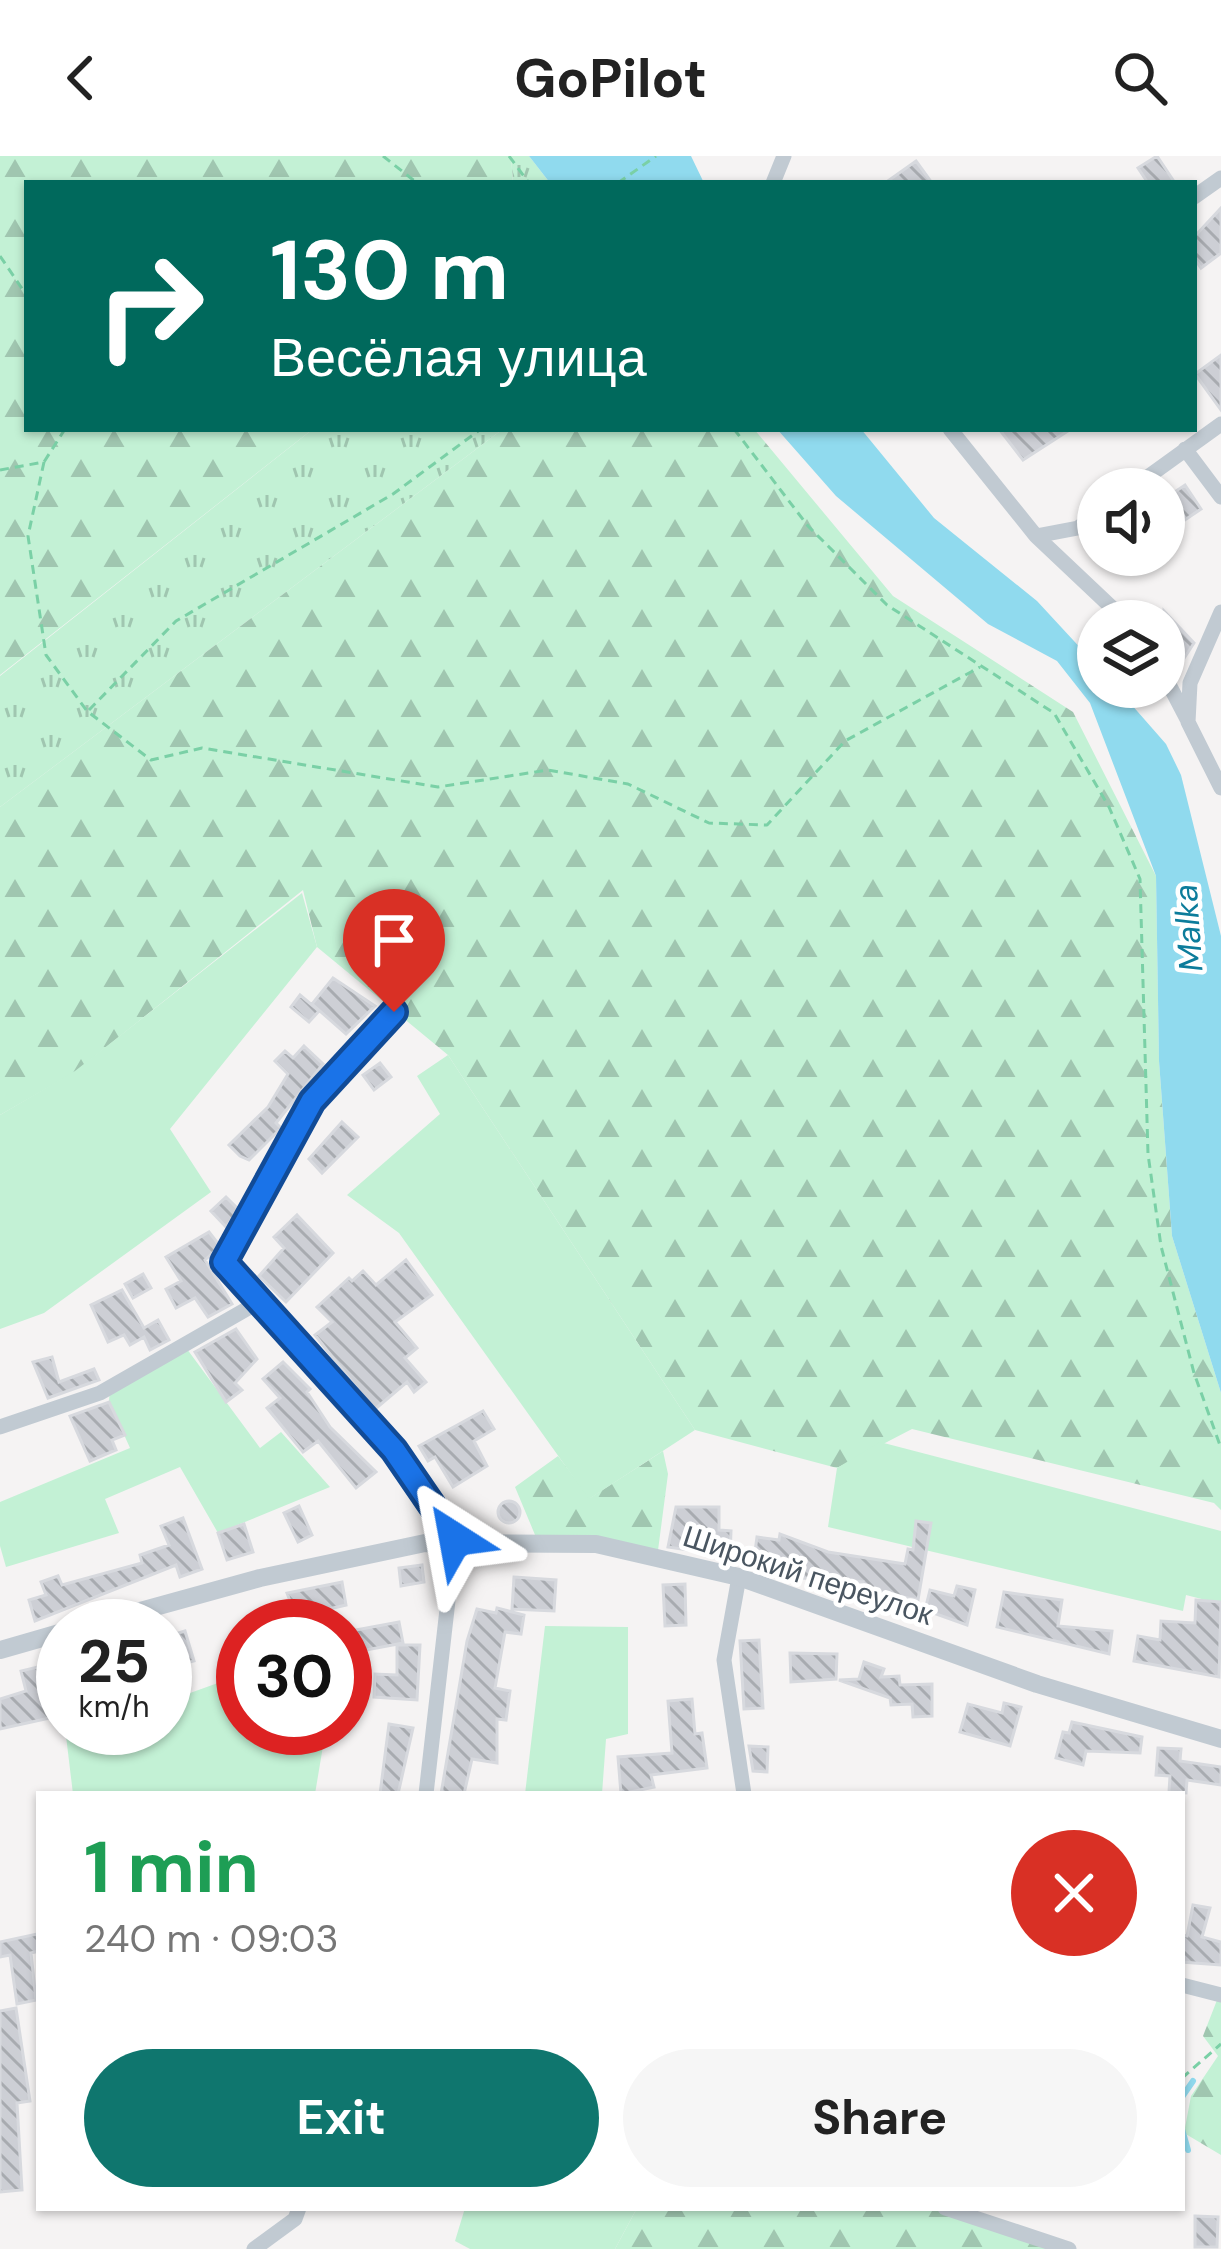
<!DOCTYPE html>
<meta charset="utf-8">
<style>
body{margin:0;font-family:"DM Sans",sans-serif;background:#f6f6f6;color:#222;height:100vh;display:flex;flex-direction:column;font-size:45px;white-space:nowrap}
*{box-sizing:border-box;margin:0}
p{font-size:39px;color:#767676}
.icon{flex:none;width:66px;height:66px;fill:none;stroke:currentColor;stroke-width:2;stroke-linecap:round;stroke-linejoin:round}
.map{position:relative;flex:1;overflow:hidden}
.details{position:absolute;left:36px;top:1635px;width:1149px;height:420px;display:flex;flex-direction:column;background:#fff;border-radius:0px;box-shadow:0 3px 9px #0004}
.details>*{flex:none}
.banner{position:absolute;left:24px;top:24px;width:1173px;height:252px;border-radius:0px;box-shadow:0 3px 9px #0004;background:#00695c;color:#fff;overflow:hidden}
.tools{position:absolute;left:1077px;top:312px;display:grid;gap:24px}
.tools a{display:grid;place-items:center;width:108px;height:108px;border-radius:50%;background:#fff;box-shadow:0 3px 9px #0004;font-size:60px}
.speed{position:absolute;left:36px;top:1443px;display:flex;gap:24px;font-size:60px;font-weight:700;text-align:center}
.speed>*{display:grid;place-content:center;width:156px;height:156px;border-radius:50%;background:#fff;box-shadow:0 3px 9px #0004;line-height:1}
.speed small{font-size:30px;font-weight:400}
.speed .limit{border:18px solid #d22;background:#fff;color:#111}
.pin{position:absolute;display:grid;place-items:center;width:102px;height:102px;color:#fff;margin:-123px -51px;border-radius:50% 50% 50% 0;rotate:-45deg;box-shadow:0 0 12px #0007}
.pin .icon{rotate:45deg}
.me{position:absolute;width:132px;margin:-66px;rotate:326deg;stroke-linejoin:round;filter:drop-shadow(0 0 9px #0008)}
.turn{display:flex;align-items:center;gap:42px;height:252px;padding:0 48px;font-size:54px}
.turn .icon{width:156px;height:156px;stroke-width:2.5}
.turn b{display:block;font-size:84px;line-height:102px}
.round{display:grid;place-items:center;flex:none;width:126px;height:126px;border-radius:63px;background:#f6f6f6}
.headline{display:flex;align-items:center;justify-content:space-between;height:204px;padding:0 48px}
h1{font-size:72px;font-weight:700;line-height:90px;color:#1e9e55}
.primary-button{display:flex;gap:24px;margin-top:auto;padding:24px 48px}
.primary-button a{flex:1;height:138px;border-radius:72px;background:#0f766e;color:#fff;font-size:48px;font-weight:700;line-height:138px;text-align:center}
.primary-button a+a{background:#f6f6f6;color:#222}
header{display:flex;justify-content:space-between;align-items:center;height:156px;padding:0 48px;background:#fff;font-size:54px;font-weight:700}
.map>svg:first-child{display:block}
.grass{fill:url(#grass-tufts)}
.forest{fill:url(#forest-firs)}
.green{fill:#c3f1d5}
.water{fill:#90daee}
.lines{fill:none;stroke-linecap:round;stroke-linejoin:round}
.stream{stroke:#90daee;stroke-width:6}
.building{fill:url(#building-back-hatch);stroke:#d7d9de;stroke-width:3}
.path{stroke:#7ad0a6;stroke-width:3;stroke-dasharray:9 6;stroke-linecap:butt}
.minor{stroke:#c1cad2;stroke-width:15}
.tertiary{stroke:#c1cad2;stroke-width:18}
.route-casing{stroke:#114b97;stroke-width:30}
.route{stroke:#1a73e8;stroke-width:21}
.labels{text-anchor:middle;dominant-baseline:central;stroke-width:9;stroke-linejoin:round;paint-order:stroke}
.street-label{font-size:30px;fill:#4a5661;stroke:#fff}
.water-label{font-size:33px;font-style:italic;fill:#0c7c9b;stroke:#fff}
</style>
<header><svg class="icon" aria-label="back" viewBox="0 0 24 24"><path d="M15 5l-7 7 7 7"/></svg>GoPilot<svg class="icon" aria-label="search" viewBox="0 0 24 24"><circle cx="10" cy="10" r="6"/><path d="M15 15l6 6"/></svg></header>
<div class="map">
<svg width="1221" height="2093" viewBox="0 0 1221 2093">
<defs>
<pattern id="grass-tufts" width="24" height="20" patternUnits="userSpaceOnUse" patternTransform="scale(3)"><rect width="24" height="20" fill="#c3f1d5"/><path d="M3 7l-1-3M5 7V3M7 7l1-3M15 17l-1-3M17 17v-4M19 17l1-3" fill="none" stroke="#a0c6b0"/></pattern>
<pattern id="forest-firs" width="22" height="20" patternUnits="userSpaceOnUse" patternTransform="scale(3)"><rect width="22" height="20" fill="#c3f1d5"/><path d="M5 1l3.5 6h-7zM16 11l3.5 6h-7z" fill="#a0c6b0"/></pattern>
<pattern id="building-back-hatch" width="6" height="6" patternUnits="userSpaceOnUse" patternTransform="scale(3)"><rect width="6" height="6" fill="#cdcfd5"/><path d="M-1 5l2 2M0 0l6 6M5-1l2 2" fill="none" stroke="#a8abb0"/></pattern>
</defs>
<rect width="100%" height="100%" fill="#f5f3f3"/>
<path class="grass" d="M511,0h18l21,27h-37z
M503,273l-503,378v-131l313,-247z"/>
<path class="forest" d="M0,0h511l2,27h-486v246h286l-313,246z
M503,273h251l139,167 180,116 83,164 3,185 13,175 49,157v117l-7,-7 -302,-74 -75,39 -142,-38 -247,-375 -131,-108 -14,-57 -228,182 -75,43v-308z
M663,1295l5,23 -11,84 -119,-16 -23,-55 43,-31 32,42z
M1219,1839h2v160l-37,-22 7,-37 27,-40 -15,-20z
M637,2052h308l124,41h-454z"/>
<path class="green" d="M302,737l15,54 -147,182 41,63 -167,121 -44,16v-214l75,-44z
M448,899l247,375 -106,69 -190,-266 -52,-38 93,-81 -23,-38z
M184,1189l76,103 21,-16 49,55 -112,46 -38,-66 -75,32 14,34 -113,34 -6,-21v-44l130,-54 -21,-47 1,-13z
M880,1286l341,89v73l-35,-9 -3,16 -355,-84 9,-59z
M545,1470l83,1v107l-22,5 -4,55h-77z
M243,1518v54h83l-11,66h-242l-7,-58 22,-8h77v-26z
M465,2052h172l-22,41h-145l-15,-8z"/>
<path class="water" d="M529,0h162l13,27h-154z
M777,273h84l73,89 103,83 61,66v20h18l50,57 15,31 40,161v457l-49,-157 -13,-175 -3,-185 -66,-173 -33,-42 -69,-37 -152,-128z"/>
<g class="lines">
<path class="stream" d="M1182,1941l11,-16
M1182,1973l6,21"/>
</g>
<path class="building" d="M1157,0l18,27h-27l-10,-15z
M916,5l16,22h-47z
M1221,52v45l-20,15 -7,-10v-21z
M1221,199v55l-26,-36z
M999,273h72l-48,31z
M1185,329l16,24 -37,25v-35z
M1164,455l30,32 -11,17 -19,-19z
M333,822l42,28 -29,28 -34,-30z
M300,839l19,16 -10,11 -18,-15z
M304,890l19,18 -47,59 5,5 -32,32 -9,-4 -11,-11 39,-38 20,-33 -13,-13 10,-10 8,7z
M380,907l11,14 -17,13 -11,-15z
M342,966l16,15 -36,36 -13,-14z
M226,1041l13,13 -13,17 -15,-16z
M297,1059l36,38 -47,49 -27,-26 25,-28 -10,-11z
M209,1076l11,14 -15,14 27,44 -24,13 -13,-19 -19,10 -10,-19 15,-8 -15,-24z
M406,1104l26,35 -37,27 22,26 -12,10 21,24 -12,10 -7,-10 -33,28 -59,-75 17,-13 -15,-15 32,-29 3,3 11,-10 13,14z
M143,1118l8,14 -18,10 -8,-14z
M122,1134l22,38 14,-8 11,20 -19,10 -6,-13 -14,8 -6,-10 -16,7 -17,-37z
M236,1173l21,30 -22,24 7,7 -16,12 -31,-50z
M52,1201l7,25 35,-13 5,11 -51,18 -15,-36z
M283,1206l27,27 -3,3 23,35 46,45 -20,16 -38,-47 -15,11 -36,-44 13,-10 -17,-19z
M109,1246l16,33 -13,5 4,10 -26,11 -20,-45z
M483,1255l11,18 -20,12 13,25 -34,21 -18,-30 -7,4 -9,-15z
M498 1356a11 11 0 1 1 22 0a11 11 0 1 1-22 0Z
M299,1350l13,29 -14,7 -14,-29z
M676,1351h43v23l12,1 -1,25 -62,-9z
M183,1362l19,51 -22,8 -4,-12 -141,56 -6,-21 17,-5 -5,-13 17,-6 4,9 80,-22 -2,-8 29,-10 -8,-19z
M916,1365l15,2 -13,77 -56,-11 1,-7 -60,-4v-5l-21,-3 2,-7 -30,-4 3,-22 22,3 1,-6 48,18 77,12 3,-15 5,1z
M244,1368l9,28 -26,8 -9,-27z
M422,1409l2,17 -23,4 -2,-18z
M514,1421l42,3 -2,31 -42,-2z
M342,1426l4,23 -43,10 2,11h-35l-5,-18 25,-7 -3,-8z
M685,1428l1,41 -21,1 -2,-41z
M957,1430l18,4 -8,35 -42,-15 5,-20 24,6z
M1004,1436l58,8 -4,26 54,5 -3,23 -112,-27z
M1196,1444l25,2 -2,75 -85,-16 4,-25 22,4 1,-19 34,2z
M497,1452l27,7 -3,19 -16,-2 -10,56 15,3 -4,29 -9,-1v44l-25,-4 -8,35h-23l26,-153 10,-32 19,4z
M399,1466l4,21 -58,11v-22z
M185,1475l9,30 -16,4 -12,-28z
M759,1484l4,68 -19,1 -4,-68z
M397,1489h23l-3,55 -43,-3 1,-23 22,1z
M790,1497l47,1 -1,25 -45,3z
M864,1506l20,7 -3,8 18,-1 1,9 32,-1v32l-19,1 -1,-13 -21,1 -1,-7 -51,-18 20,-1z
M54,1507l9,52 -63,14v-30l26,-8 -5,-20z
M692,1543l3,35 7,-1 5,35 -56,7 3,12 -33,7 -3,-37 54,-4 -4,-52z
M1004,1547l17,4 -11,39 -50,-14 8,-28 34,9z
M1072,1566l70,15 -2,16 -54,-2 -3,14 -27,-7 7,-26 6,1z
M389,1568l24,4 -15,66h-18z
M749,1590l19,1 -1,25 -14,-1z
M1158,1592l23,1 -1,12 41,6v18l-34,-5 -1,13 -17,-1 1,-16 -14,-1z
M1193,1749l17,3 -8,29 19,5v23l-39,-3v-27l5,1z
M37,1778l2,17 -8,2 5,47 -19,4 -7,-49 -10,2v-15z
M16,1852l14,93 -13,2 5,87 -22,2v-181z
M1195,2060l23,1 -1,30h-22z"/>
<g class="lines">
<path class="path" d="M383,0l34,27
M509,0l20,27
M618,27l38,-27
M0,100l27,40
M734,273l74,97 79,79 167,108 55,94 31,72 8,275 13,92 33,127 27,75
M44,306l-16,74 18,119 41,56 64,49 51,-12 236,39 110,-17 80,14 81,39 58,2 78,-84 135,-74
M0,314l44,-8 21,-33
M89,554l87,-89 217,-127 88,-65
M1182,1922l39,-34"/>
<path class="minor" d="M773,27l11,-27
M1194,41l27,-19
M950,273l86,107 42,-8 20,-15
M1185,293l36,48
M1131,333l90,-65
M1036,380l90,85
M1221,456l-31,71 -2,39 33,66
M1164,519l23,44
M394,856l-82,89 -87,161 169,188 61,89 -29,255
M0,1271l100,-34 159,-91
M739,1421l-15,83 20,134
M1182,1829l39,10
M945,2052l124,41
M254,2093l41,-30 4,-11"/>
<path class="tertiary" d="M86,1470l174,-48 165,-35 171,1 143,33 298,107 184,55
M0,1494l63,-18"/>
</g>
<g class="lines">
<defs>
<path id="route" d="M394,856l-82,89 -88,161 170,188 61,89"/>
</defs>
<use href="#route" class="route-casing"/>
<use href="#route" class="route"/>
</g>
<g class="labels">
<g class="street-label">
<text transform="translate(808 1419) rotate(18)">Широкий переулок</text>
</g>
<g class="water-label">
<text transform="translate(1188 772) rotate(-94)">Malka</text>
</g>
</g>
</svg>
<div class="tools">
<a><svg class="icon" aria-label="sound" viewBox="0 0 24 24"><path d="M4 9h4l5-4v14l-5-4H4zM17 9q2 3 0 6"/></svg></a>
<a><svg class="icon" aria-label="layers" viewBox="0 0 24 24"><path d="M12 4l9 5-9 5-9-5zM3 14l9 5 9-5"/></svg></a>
</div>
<div class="speed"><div>25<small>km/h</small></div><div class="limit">30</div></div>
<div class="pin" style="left:394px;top:856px;background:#d93025"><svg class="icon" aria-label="arrive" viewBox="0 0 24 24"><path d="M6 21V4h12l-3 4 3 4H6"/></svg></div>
<svg class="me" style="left:455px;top:1383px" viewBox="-20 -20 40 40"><path d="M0-17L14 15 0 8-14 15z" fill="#1a73e8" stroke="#fff" stroke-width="4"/></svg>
<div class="banner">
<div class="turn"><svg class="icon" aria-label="right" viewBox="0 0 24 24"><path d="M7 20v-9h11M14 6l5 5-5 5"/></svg><div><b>130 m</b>Весёлая улица</div></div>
</div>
<section class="details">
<div class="headline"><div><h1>1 min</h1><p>240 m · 09:03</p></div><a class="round" style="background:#d93025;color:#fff"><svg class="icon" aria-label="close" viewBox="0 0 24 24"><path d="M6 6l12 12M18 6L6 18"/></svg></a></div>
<div class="primary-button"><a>Exit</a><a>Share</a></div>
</section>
</div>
